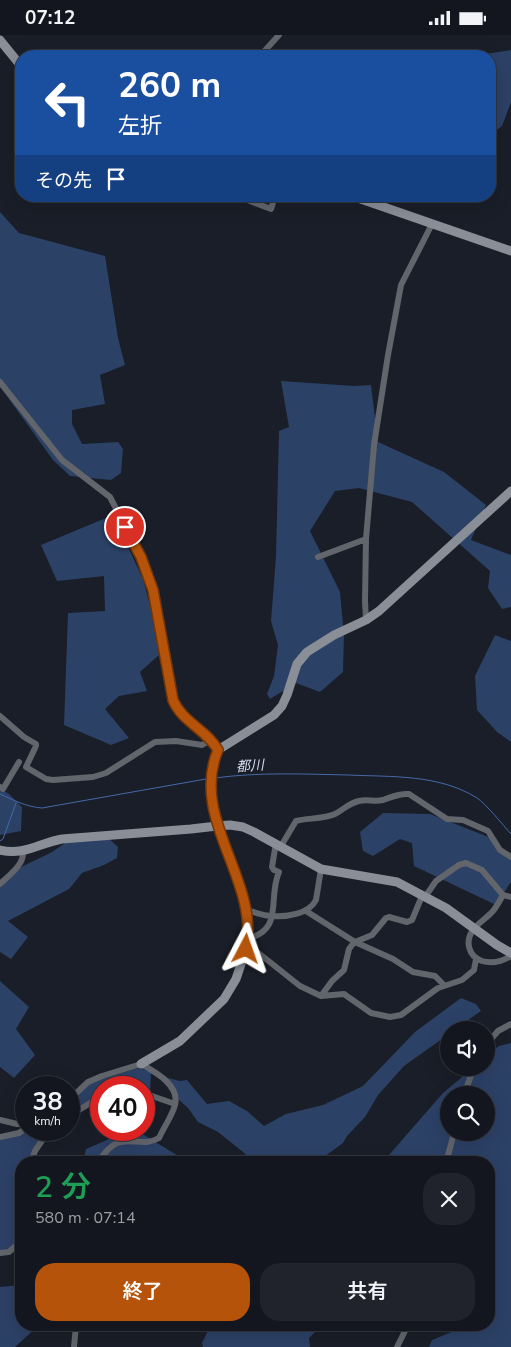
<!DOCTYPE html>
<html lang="ja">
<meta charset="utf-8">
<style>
body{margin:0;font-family:"Nunito Sans","Noto Sans JP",sans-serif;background:#20232b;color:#f1f3f6;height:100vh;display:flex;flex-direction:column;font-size:19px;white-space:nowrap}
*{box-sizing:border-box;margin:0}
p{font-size:16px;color:#9d9fa4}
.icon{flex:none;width:28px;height:28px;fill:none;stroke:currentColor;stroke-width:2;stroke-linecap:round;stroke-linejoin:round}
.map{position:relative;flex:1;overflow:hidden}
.side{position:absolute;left:15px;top:1121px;width:480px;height:175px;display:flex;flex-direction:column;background:#13161e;border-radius:20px;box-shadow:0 5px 20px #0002,0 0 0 1px #32353c}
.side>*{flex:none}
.banner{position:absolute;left:15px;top:15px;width:481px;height:152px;border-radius:20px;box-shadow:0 5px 20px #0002,0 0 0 1px #32353c;background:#1a4fa0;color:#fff;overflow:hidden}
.controls{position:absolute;left:440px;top:986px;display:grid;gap:10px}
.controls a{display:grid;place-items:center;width:55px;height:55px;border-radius:50%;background:#13161e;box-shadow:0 5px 20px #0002,0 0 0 1px #32353c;font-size:25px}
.speed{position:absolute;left:15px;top:1041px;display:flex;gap:10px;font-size:25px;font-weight:700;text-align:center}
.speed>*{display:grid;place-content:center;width:65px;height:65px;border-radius:50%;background:#13161e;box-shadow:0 5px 20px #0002,0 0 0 1px #32353c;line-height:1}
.speed small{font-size:12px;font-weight:400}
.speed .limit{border:8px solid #d22;background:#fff;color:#111}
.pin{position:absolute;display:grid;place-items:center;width:42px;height:42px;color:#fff;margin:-21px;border:2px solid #fff;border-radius:50%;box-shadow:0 1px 5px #0007}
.me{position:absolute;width:55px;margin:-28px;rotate:4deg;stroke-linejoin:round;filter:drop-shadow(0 0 4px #0008)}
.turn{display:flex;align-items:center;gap:18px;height:105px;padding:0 20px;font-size:22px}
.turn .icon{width:65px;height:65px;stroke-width:2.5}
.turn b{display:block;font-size:35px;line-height:42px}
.then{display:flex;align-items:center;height:48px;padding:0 20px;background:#0003;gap:10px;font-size:19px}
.round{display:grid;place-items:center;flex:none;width:52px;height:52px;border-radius:20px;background:#20232b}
.summary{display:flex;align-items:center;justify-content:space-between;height:85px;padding:0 20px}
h1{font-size:30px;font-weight:600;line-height:38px;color:#1e9e55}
.primary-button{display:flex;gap:10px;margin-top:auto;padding:10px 20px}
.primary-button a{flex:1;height:58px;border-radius:20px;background:#b45309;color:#fff;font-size:20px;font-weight:600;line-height:58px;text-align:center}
.primary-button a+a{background:#20232b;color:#f1f3f6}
.status{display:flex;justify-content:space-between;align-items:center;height:35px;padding:0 25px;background:#13161e;direction:ltr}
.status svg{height:14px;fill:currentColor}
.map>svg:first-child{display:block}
.green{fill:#2c4166;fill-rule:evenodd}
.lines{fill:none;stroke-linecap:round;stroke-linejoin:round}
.stream{stroke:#4669a8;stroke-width:1}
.street{stroke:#62656b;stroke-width:6}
.secondary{stroke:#898e97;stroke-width:9}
.route-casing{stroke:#753606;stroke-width:12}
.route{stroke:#b45309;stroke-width:9}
.labels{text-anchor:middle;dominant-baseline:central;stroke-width:4;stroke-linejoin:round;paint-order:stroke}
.water-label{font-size:14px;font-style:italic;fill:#d0daec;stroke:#191e28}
</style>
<div class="status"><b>07:12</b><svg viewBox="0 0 49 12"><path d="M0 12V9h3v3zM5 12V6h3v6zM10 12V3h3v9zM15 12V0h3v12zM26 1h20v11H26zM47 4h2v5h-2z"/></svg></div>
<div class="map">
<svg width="511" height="1312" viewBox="0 0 511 1312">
<rect width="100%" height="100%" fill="#191e28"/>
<path class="green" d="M511,15v52l-9,24 -12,9v-79h-18z
M0,177l19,21 86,23 13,82 7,27 -25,10 5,29 -33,6v14l10,20 36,-2 5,7 -2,24 -10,7 -41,-4 -17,-16 -52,-72h-1z
M281,346l73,5 17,-1 7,57 66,30 42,33 -15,35 40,15v52l-9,2 -14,-21 2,-17 -78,-69 -53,-14 -24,3 -25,40 30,61 4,43 -1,37 -23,20 -24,-9 -26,16 -3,-5 7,-18 4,-31 -7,-24 5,-65 3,-125 10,-4z
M113,480l30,64 13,49 3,27 -19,17 7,19 -28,5 -14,13 24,29 -18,7 -47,-20 4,-112 37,-2 -1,-35 -47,5 -16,-36z
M495,600l16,6v101l-14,-10 -20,-22 -2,-34z
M0,754l9,5 13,13 -1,24 -21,4z
M383,778l47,1 61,24 20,18v26l-15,23 -82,-39 -2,-23 -12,-4 -27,17 -10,-5 -3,-19z
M106,801l12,11 -1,11 -13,7 -22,8 -13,16 -61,32 20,16 -17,22 -11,-7v-65l15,-17 37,-18 16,-11z
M0,946l29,26 -13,22 19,26 -21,23 -14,-11z
M461,963l15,6 5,7 -27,19h-5v4l-45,32 -26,29 -13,22 -18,19 -4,7 -26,19h-71v-7l-3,-3 -25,-20 -20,-10 -10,-14 -10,-9 -14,-22 16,4 7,-1 20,24 22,-3 18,10 17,15 22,-12 37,-9 40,-19 52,-54z
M511,1008v304h-82l3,-7 32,-13 1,-2h24v-31l5,-5 -5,-20v-106h-107l61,-70 30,-25 13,-1v-11l13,-10zM449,1060h37v38h-37z
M139,1033l12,4 -1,22h-6v-7h-43v12l-32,16v-18l21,-15z
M26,1095h22l-19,32 -8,1v75l-9,11 -12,3v-114z
M130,1095h6l52,32 -105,1 3,-14z
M21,1250v40h18l-24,22h-15v-60z
M211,1290h111l-13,13 1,9h-107l-1,-4z"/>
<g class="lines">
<path class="stream" d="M215,743c44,-6 88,-4 133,-3 43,2 91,-1 129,23 8,5 26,27 34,36
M0,759c13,6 27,13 42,14l164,-29
M0,806l3,-2 13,-36"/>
<path class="street" d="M260,21l19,-21
M237,161l34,13 4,-13
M0,347l62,78 48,37 31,60 12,33 9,46 8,53 6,19 9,10 22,18 11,14
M318,522l48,-18
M366,585l-1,-19 1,-62 8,-94 14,-90 13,-70 31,-61
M0,681l24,21 12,7v2l-10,21 20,12 7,1 40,-3 13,-4 49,-31 21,-1 26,4 9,-5
M0,752l3,2 16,-27
M281,811l15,-25c11,-3 28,-2 39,-7 8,-4 14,-11 24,-13 8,-2 16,1 24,-1 9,-3 16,-7 26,-6l38,25 16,1 25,11 12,19 11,7
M0,849c9,-9 24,-19 23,-32
M503,860c-3,5 -6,11 -10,16 -6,7 -15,12 -20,19 -8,11 -5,26 9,31 10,3 19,1 29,-5
M425,862l11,-16 23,-16 7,-2 16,7 21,25 8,2
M246,875c8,2 18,6 27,6 14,1 36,-2 43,-16l5,-31
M306,876l49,31 38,17 20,13 22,4 9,9
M247,904c38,-10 20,-40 32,-67l-5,-2 -2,-3 4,-24
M247,909l53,42 21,10 23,-2 27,19 19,4 11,-2 37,-27 24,-8 12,-10 2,-11
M321,961l11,-15 12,-11 5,-21 3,-4 3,-3 17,-7 14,-17 3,-1 18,5 5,-2 10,-24
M486,1010l12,-14 13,-7
M464,1060l10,-28
M144,1061h8l23,8
M69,1065l19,-18 14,-6 39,-12c14,8 39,21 34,41 -3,11 -11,22 -16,33 -22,13 -39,-13 -61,25
M69,1081l23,-14 9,-2
M0,1085l17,4h9
M0,1102l19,-4 7,-5
M31,1128l4,-12 14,-21
M446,1128l8,-30
M0,1218l9,-1 12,-11
M74,1312l2,-22
M397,1312l8,-16v-6"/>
<path class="secondary" d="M0,5l21,26
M352,161l159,55
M0,815c24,6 39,-7 62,-11l129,-10 26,-3 13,-1 13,2 11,5 67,37 76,13 49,26 51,37 14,8
M141,1029l39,-23 44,-42 12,-20 10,-30 2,-16 -3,-28 -6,-23 -22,-56 -6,-36v-17l7,-23 56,-35 8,-9 5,-11 10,-31 10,-12 27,-17 32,-15 13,-9 132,-120"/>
</g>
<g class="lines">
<defs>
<path id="route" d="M125,492l16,30 12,33 20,110c9,22 34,30 45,50 -29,69 42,130 28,199"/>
</defs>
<use href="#route" class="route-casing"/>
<use href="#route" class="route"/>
</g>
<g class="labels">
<g class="water-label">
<text transform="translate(250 731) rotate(-4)">都川</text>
</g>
</g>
</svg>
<div class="controls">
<a><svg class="icon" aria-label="sound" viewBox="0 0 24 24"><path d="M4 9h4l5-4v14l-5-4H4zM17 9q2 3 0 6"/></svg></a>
<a><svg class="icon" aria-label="search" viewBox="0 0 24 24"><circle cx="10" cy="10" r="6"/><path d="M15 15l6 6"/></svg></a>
</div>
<div class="speed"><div>38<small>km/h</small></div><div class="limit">40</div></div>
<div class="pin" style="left:125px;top:492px;background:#d93025"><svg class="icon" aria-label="arrive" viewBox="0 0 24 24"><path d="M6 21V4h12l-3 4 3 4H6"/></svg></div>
<svg class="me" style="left:246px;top:914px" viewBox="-20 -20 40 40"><path d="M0-17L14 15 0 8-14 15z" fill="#b45309" stroke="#fff" stroke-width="4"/></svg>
<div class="banner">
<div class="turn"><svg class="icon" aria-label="left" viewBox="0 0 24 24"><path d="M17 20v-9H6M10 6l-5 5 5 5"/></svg><div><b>260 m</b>左折</div></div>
<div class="then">その先<svg class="icon" aria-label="arrive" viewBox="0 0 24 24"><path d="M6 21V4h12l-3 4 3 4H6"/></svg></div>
</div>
<section class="side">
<div class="summary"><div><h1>2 分</h1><p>580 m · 07:14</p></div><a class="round"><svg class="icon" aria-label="close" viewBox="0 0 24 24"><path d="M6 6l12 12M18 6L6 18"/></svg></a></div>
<div class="primary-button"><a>終了</a><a>共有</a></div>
</section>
</div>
